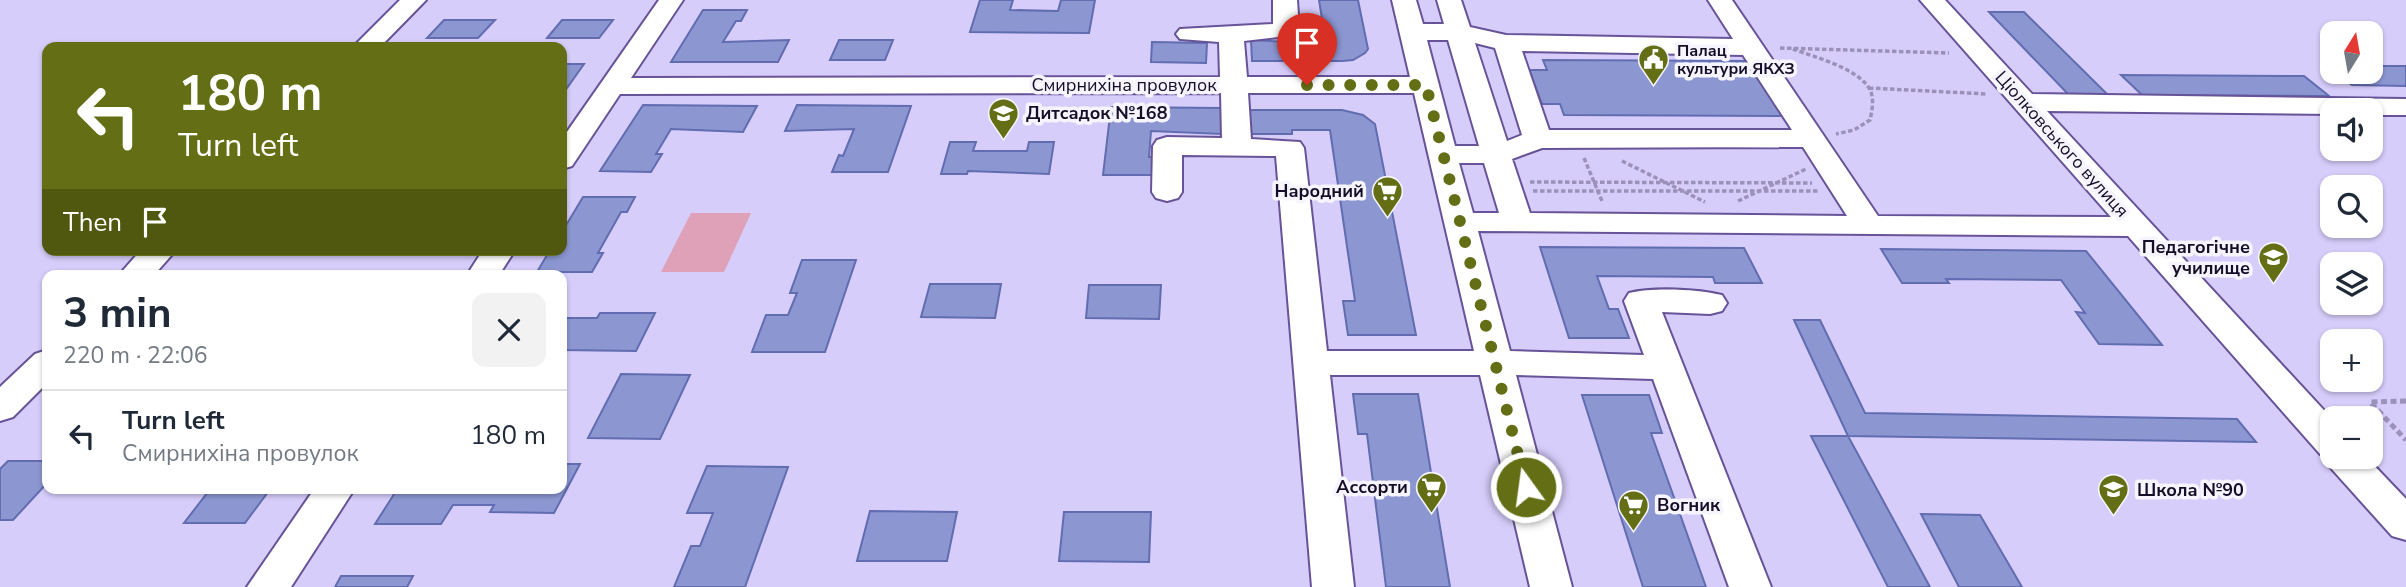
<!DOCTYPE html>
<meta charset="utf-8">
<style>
body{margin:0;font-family:"Nunito Sans",sans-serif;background:#f2f2f3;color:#1f2937;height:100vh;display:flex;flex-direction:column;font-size:26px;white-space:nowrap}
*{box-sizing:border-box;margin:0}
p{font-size:23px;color:#747a83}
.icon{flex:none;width:38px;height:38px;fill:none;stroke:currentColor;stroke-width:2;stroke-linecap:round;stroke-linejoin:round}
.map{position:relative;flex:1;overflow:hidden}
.panel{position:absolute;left:42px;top:270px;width:525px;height:224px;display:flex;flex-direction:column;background:#fff;border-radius:14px;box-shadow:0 2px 5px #0004}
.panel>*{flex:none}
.top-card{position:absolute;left:42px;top:42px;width:525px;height:214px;border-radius:14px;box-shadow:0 2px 5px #0004;background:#646e15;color:#fff;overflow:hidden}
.needle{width:46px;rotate:11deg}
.fabs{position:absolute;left:2320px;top:21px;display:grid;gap:14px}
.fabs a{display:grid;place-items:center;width:63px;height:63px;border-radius:14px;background:#fff;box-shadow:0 2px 5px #0004;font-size:35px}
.pin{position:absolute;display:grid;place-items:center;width:60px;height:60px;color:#fff;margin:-72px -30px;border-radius:50% 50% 50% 0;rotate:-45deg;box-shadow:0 0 7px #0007}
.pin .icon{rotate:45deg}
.me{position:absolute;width:77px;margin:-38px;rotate:346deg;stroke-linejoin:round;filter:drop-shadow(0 0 5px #0008)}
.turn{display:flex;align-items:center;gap:24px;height:147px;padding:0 21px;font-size:32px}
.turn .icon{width:91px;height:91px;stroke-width:2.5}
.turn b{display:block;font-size:49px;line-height:60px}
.then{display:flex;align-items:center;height:66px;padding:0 21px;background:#0003;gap:14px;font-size:26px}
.round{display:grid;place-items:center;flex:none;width:74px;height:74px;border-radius:14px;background:#f2f2f3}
.overview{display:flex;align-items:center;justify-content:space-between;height:119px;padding:0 21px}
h1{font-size:42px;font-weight:700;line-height:52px}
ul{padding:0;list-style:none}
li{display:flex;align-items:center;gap:21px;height:91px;padding:0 21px;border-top:2px solid #e0e1e3}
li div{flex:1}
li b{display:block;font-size:26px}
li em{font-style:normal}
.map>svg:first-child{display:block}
.green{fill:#dea1b7}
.building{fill:#8c97d2;stroke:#616cb1;stroke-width:2}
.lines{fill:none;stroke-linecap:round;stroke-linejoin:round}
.minor-casing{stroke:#675397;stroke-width:4}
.path-far1{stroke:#9b91b9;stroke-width:3.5;stroke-dasharray:4.5 2.5;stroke-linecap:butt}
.path{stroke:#9b91b9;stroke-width:5;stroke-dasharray:6 3.5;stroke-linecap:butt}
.minor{fill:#fff;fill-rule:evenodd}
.route{stroke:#646e15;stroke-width:12;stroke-dasharray:0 21.6}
.labels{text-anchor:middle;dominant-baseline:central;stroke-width:7;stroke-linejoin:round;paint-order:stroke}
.far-poi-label{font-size:16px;font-weight:bold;fill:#160e29;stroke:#f6f4fc;text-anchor:start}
.street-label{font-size:18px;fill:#160e29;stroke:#f6f4fc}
.poi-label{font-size:18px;font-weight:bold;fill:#160e29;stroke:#f6f4fc;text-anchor:start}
</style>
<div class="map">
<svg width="2406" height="587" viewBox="0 0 2406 587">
<rect width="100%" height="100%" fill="#d7cdfb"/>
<path class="green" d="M691,213h60l-27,59h-63z"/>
<path class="building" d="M980,0h33l-3,10 48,1 3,-11h34l-6,33 -119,-1z
M1319,0h39l10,49 -3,4 -12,7 -11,1h-90l-1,-21 75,4z
M703,10h44l-6,11h-5l-13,21 66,-2 -11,22h-107z
M1989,12h35l83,82h-39z
M444,20h51l-17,18h-51z
M562,20h51l-14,18h-52z
M839,40h54l-8,20h-55z
M1152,42l55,1 -1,20 -55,-1z
M1543,60l212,1 36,55 -227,-1 -4,-11h-18l-13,-34h18z
M562,64h22l-22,31z
M2371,66h35v20l-54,-1 -18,-13h37z
M2121,75l183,1 25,20 -187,-1z
M643,105l114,1 -14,26 -72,-3 -15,25h6l-11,18 -51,-1z
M797,105l114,1 -23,66h-56l7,-17 4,1 11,-27 -69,2z
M1111,107l111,1v26l-71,-3 -2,26h6l-2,18h-50z
M1247,110h95l21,5 12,9 41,211h-68l-5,-34h12l-25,-171h-38v4h-44z
M950,142h26l-3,9h54l2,-9h25l-5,32 -81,-3 -1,3h-26z
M583,197h52l-8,15h-6l-23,41h5l-11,19h-55l13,-22h12v-18z
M1540,247l204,1 18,35h-47l-2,-6 -116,-1 12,33h9l11,29h-60z
M1881,249l205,2 76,94 -63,-1 -23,-32 9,1 -24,-33 -115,-1 3,4h-47z
M802,260h54l-31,92h-73l14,-37h22l9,-22h-7z
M930,284h71l-6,34 -74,-1z
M1089,285h72l-2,34 -73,-1z
M600,313h55l-19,38 -74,-1v-32h35z
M1794,320h26l45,93 372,6 19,23 -408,-6z
M621,374l69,1 -30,64 -72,-1z
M1353,394h65l32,193h-64l-19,-153h-9z
M1582,395h67l13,38h-11l55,154h-63z
M1811,436h37l82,151h-42z
M8,461h39v22l-34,37h-13v-51z
M562,464h18l-26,49 -64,-1 4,-7h-41l-12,19h-66l23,-36h164z
M707,466l81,1 -43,120h-71l17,-41h9l13,-33h-26z
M211,488h60l-26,35h-61z
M870,511l87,1 -10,49h-90z
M1064,512h87l-2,50 -90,-1z
M1921,514l59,1 42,72h-63z
M341,576h72l-6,11h-72z"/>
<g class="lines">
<defs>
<path id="minor" d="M400,0h26l-46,47h-27z
M659,0h24l-52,78 589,-1 -1,-35 -39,-3 -4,-5 4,-5 93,-5v-24h24l2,30 -4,5 -51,6 3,36h163l-18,-77h24l7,24h21l-7,-24h24l9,27 36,8 227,4 -25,-39h24l146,216 233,1 -191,-217h25l87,94 374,5v16h-35v-5h-38v4l-286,-3 286,309v37h33l40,42v41l-14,-4 -62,-69 -4,-12 -6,-1 -192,-218 -650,-5 32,120 134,4 -20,-54 5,-8c24,-6 69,-4 93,2l5,8 -5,8 -12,3 -48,-2 109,275h-42l-76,-208 -137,-4 56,212h-42l-50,-212h-150l24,212h-42l-36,-431 -94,-1v37l-4,6 -11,3 -11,-3 -4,-6 1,-46 4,-6 10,-3 55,1 -1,-45 -601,1 -48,72 -10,3v-30zM1427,40h21l31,106h-24zM1475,43l20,5 27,87 -15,6zM1522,51l221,4 49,75h-243zM1248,93h166l60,258h-147l-23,-203 -4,-6 -49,-3zM1803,147l44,69 -317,-3 -18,-54 30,-11zM1459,163h25l15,50h-26z
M141,250h35l-22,25h-35z
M483,250h32l-16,25h-32z
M47,350v33l-34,34 -13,4v-34l35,-33z
M315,488h40l-64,99h-44z"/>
</defs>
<use href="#minor" class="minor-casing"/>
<path class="path-far1" d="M1780,48l169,5
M1793,49c21,8 69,20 78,43 3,9 1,19 -1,28l-16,10 -18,4
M1869,88l118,6
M1584,158l18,43
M1622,161l83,41
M1530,182l282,1
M1533,191h285
M1738,201l68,-32"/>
<path class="path" d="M2406,401l-36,1 36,38"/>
<use href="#minor" class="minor"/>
</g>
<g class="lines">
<path class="route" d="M1307,85h119l100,402"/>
</g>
<defs>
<symbol id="civic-pin" viewBox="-11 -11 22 30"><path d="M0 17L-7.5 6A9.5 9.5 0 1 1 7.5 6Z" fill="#646e15" stroke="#f6f4fc"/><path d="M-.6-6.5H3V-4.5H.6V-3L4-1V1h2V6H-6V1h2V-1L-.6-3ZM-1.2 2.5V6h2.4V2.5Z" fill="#fff"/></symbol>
<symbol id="school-pin" viewBox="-11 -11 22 30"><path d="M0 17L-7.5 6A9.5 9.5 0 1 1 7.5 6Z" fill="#646e15" stroke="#f6f4fc"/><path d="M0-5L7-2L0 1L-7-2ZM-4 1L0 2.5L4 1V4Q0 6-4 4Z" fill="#fff"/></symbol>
<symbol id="supermarket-pin" viewBox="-11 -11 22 30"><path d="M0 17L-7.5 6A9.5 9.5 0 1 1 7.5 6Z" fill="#646e15" stroke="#f6f4fc"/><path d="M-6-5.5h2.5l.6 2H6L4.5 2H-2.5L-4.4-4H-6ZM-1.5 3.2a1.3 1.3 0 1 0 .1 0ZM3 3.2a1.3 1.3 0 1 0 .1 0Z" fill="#fff"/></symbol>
<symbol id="university-pin" viewBox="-11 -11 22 30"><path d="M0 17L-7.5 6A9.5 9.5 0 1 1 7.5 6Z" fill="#646e15" stroke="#f6f4fc"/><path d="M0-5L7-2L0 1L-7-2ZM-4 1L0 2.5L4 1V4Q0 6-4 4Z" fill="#fff"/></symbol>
</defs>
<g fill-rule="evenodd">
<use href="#civic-pin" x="1636" y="42" width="35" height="47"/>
<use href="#school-pin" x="986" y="96" width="35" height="47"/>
<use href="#supermarket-pin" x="1370" y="174" width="35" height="47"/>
<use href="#university-pin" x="2256" y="240" width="35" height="47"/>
<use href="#supermarket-pin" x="1414" y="470" width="35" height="47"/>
<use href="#school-pin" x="2096" y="472" width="35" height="47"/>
<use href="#supermarket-pin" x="1616" y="488" width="35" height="47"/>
</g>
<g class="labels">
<g class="far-poi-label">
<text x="1677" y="51">Палац<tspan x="1677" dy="18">культури ЯКХЗ</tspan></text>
</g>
<g class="street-label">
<text x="1124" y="85">Смирнихіна провулок</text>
<text transform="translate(2062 144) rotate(48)">Ціолковського вулиця</text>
</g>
<g class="poi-label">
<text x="1026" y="113">Дитсадок №168</text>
<text x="1364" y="191" text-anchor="end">Народний</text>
<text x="2250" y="247" text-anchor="end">Педагогічне<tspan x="2250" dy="21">училище</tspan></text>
<text x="1408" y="487" text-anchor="end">Ассорти</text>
<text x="2137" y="490">Школа №90</text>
<text x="1657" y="505">Вогник</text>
</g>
</g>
</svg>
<div class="fabs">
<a><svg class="needle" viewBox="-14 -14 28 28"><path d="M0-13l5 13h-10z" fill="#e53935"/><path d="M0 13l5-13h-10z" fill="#747a83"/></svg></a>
<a><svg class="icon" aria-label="sound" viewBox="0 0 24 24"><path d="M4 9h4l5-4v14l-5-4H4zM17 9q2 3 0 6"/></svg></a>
<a><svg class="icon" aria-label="search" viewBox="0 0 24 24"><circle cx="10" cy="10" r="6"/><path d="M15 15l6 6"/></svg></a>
<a><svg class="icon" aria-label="layers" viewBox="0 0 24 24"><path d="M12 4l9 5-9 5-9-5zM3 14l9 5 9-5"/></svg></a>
<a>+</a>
<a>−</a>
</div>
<div class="pin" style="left:1307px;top:85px;background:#d93025"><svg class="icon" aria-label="arrive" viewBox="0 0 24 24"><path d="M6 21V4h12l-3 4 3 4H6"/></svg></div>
<svg class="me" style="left:1526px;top:487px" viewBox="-20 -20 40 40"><circle r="17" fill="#646e15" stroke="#fff" stroke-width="3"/><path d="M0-11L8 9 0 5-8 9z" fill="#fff"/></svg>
<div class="top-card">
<div class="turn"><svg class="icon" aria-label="left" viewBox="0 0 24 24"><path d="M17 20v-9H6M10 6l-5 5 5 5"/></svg><div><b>180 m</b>Turn left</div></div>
<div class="then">Then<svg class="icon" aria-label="arrive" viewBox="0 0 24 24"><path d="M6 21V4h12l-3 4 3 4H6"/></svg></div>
</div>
<section class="panel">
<div class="overview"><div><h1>3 min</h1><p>220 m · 22:06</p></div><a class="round"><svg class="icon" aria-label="close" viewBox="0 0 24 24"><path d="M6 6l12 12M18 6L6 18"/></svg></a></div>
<ul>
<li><svg class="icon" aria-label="left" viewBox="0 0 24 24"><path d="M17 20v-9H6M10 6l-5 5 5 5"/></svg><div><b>Turn left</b><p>Смирнихіна провулок</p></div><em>180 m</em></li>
</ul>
</section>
</div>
